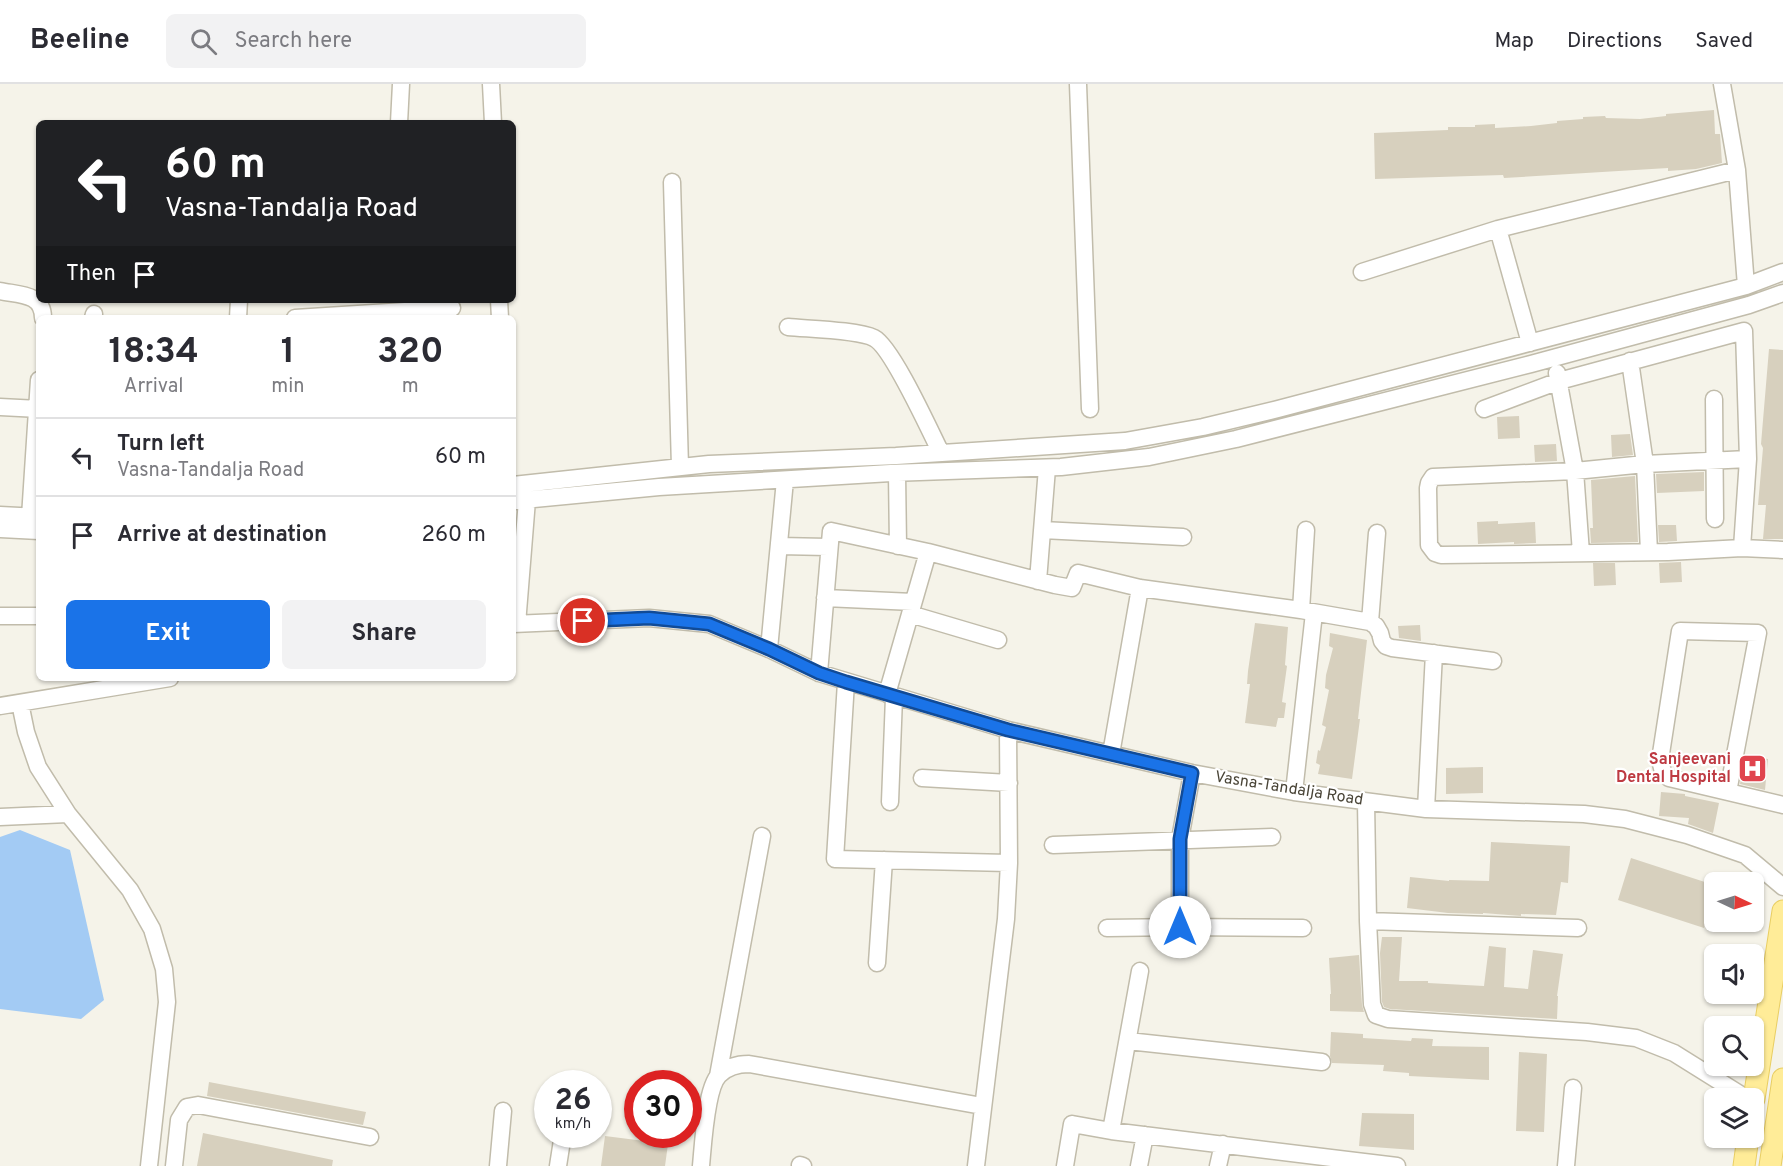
<!DOCTYPE html>
<style>
body{margin:0;font-family:Overpass,sans-serif;background:#f2f2f3;color:#2b2b33;height:100vh;display:flex;flex-direction:column;font-size:22px;white-space:nowrap}
*{box-sizing:border-box;margin:0}
p{font-size:20px;color:#7c7c81}
.icon{flex:none;width:33px;height:33px;fill:none;stroke:currentColor;stroke-width:2;stroke-linecap:round;stroke-linejoin:round}
.map{position:relative;flex:1;overflow:hidden}
.side{position:absolute;left:36px;top:231px;width:480px;height:366px;display:flex;flex-direction:column;background:#fff;border-radius:9px;box-shadow:0 2px 4px #0004}
.side>*{flex:none}
.banner{position:absolute;left:36px;top:36px;width:480px;height:183px;border-radius:9px;box-shadow:0 2px 4px #0004;background:#202124;color:#fff;overflow:hidden}
.needle{width:39px;rotate:94deg}
.fabs{position:absolute;left:1704px;top:788px;display:grid;gap:12px}
.fabs a{display:grid;place-items:center;width:60px;height:60px;border-radius:9px;background:#fff;box-shadow:0 2px 4px #0004;font-size:30px}
.speed{position:absolute;left:534px;top:986px;display:flex;gap:12px;font-size:30px;font-weight:700;text-align:center}
.speed>*{display:grid;place-content:center;width:78px;height:78px;border-radius:50%;background:#fff;box-shadow:0 2px 4px #0004;line-height:1}
.speed small{font-size:15px;font-weight:400}
.speed .limit{border:9px solid #d22;background:#fff;color:#111}
.pin{position:absolute;display:grid;place-items:center;width:51px;height:51px;color:#fff;margin:-26px;border:3px solid #fff;border-radius:50%;box-shadow:0 2px 6px #0007}
.me{position:absolute;width:66px;margin:-33px;rotate:0deg;stroke-linejoin:round;filter:drop-shadow(0 0 4px #0008)}
.turn{display:flex;align-items:center;gap:21px;height:126px;padding:0 30px;font-size:27px}
.turn .icon{width:78px;height:78px;stroke-width:2.5}
.turn b{display:block;font-size:42px;line-height:51px}
.then{display:flex;align-items:center;height:57px;padding:0 30px;background:#0003;gap:12px;font-size:22px}
.eta{display:flex;justify-content:space-evenly;align-items:center;height:102px;text-align:center}
.eta b{font-size:36px;font-weight:700;line-height:42px}
.button{display:flex;gap:12px;margin-top:auto;padding:12px 30px}
.button a{flex:1;height:69px;border-radius:9px;background:#1a73e8;color:#fff;font-size:24px;font-weight:700;line-height:69px;text-align:center}
.button a+a{background:#f2f2f3;color:#2b2b33}
ul{padding:0;list-style:none}
li{display:flex;align-items:center;gap:18px;height:78px;padding:0 30px;border-top:2px solid #e1e1e2}
li div{flex:1}
li b{display:block;font-size:22px}
li em{font-style:normal}
header{display:flex;align-items:center;gap:36px;box-sizing:border-box;height:84px;padding:0 30px;background:#fff;border-bottom:2px solid #e1e1e2}
header strong{font-size:28px}
nav{display:flex;gap:33px;margin-inline-start:auto;font-size:21px}
.search{width:420px;height:54px;background:#f2f2f3;display:flex;align-items:center;gap:15px;box-sizing:border-box;padding:0 21px;border-radius:9px;color:#7c7c81;font-size:22px}
.map>svg:first-child{display:block}
.water{fill:#a3cbf4}
.building{fill:#d7d0be}
.lines{fill:none;stroke-linecap:round;stroke-linejoin:round}
.minor-casing{stroke:#c1bcab;stroke-width:19}
.major-casing{stroke:#e9ce63;stroke-width:23}
.minor{stroke:#fff;stroke-width:16}
.major{stroke:#ffec98;stroke-width:21}
.route-casing{stroke:#114b97;stroke-width:15}
.route{stroke:#1a73e8;stroke-width:10}
.labels{text-anchor:middle;dominant-baseline:central;stroke-width:4.5;stroke-linejoin:round;paint-order:stroke}
.health-label{font-size:16px;font-weight:bold;fill:#be3a42;stroke:#fff;text-anchor:end}
.street-label{font-size:16px;fill:#494437;stroke:#fff}
</style>
<header>
<strong>Beeline</strong>
<div class="search"><svg class="icon" aria-label="search" viewBox="0 0 24 24"><circle cx="10" cy="10" r="6"/><path d="M15 15l6 6"/></svg>Search here</div>
<nav><a>Map</a><a>Directions</a><a>Saved</a></nav>
</header>
<div class="map">
<svg width="1783" height="1082" viewBox="0 0 1783 1082">
<rect width="100%" height="100%" fill="#f5f3e9"/>
<path class="water" d="M20,746l50,20 34,150 -23,19 -81,-10v-172z"/>
<path class="building" d="M1714,26l1,24h5l2,29 -26,6 -28,2v-3l-164,10 -1,-3 -128,4 -1,-46 74,-3v-3h27v-2l20,-1v4l36,-2 26,-3v-2l26,-2v-2l22,-1 1,2 34,1 26,-3v-2z
M1769,265l14,1v189h-20l3,-34h-8l5,-57 -2,-4z
M1519,332l1,22 -22,1 -1,-22z
M1630,350l3,21 -21,2 -1,-22z
M1556,360l1,17 -22,1 -1,-17z
M1704,388v19l-47,2 -1,-19z
M1635,392l3,66 -47,1 -1,-15h3l-2,-48z
M1498,437v3l37,-2 1,21 -22,1v-2l-36,2 -1,-22z
M1658,441h18l1,16 -18,1z
M1681,478l1,20 -22,1 -1,-20z
M1593,479h22l1,22 -22,1z
M1255,539l33,4 -3,38 2,1 -5,36 4,1 -2,15h-6l-2,9 -31,-4 5,-39h-3l1,-13z
M1420,541l1,16 -22,-3 -1,-12z
M1330,549l37,7 -9,79h2l-8,60 -34,-5 2,-9 -4,-2 2,-13 2,1 6,-24 -4,-2 7,-35 -4,-2 1,-13 7,-27 -4,-2z
M1746,672l22,3 -3,31 -25,-6z
M1483,683v26l-37,1v-26z
M1661,708l24,2v2l34,7 -6,30 -25,-9 1,-6 -30,-2z
M1491,758l79,4 -2,37 -7,-1 -5,33 -35,-1v2l-38,-3v1l-35,-1 -41,-5 3,-31 39,4v-1l40,1z
M1631,774l83,27v11l-10,32 -86,-28z
M1382,853h20l-3,44h29v2l56,3 5,-40 17,2 -2,39 24,2 5,-39 30,4 -6,42h1l-1,23 -167,-10 -6,-2 -2,-5 -2,-49z
M1359,871l3,50 2,7 -34,-1v-17h1l-2,-36z
M1331,948l32,2v4l48,3 1,-3 21,1 -1,7 57,1v33l-80,-4v-3l-26,-2 1,-6 -52,-2 -2,-7z
M1519,968l28,2 -3,78 -28,-1z
M209,998l157,30 -3,13 -156,-29z
M1362,1029l52,1v36l-55,-4z
M203,1049l130,27 -1,6h-135z
M605,1052l63,8 -3,22h-64z"/>
<g class="lines">
<defs>
<path id="minor" d="M491,0l2,39
M1078,0l12,325
M1722,0l15,86 9,116
M399,39l2,-39
M672,98l8,285
M1498,145l32,114
M1362,188l136,-43 239,-59
M0,207c19,4 43,2 43,27
M499,216l1,18
M93,234l1,-4
M238,234l1,-18
M295,234l157,-10
M788,243c20,2 70,3 86,11 18,9 56,93 67,115
M1630,277l15,103 4,88
M1557,289l18,98 6,82
M1714,315l1,120
M0,323l39,2
M1484,325l75,-28 185,-50 4,128 -6,89
M1748,375l-103,5 -70,7 -142,6 -4,6 -1,5 1,57 6,8 6,2 227,-3 74,-4 41,2
M897,389l1,73
M513,401l196,-21 187,-8 229,-15 78,-14 75,-18 468,-123 37,-14
M513,417l146,-14 232,-14 170,-6 88,-10 87,-18 295,-75 218,-59 34,-12
M0,431l39,2
M30,433l9,-137
M0,445l39,2
M1042,446l141,7
M779,462l49,1
M1038,497l9,-113
M825,514l88,4
M1301,526l5,-80
M910,530l88,26
M0,532h39
M1370,538l7,-89
M513,540l136,-6 60,6 60,25 50,24 189,57 184,43 102,19 132,17 158,5 41,5 62,16 58,20 38,32
M517,540l10,-124
M769,565l16,-169
M819,589l12,-142 97,21
M846,598l-11,177 174,4
M887,610l41,-142 127,33 17,3 6,-15 62,15 161,22 69,12 6,4 4,7 2,8 4,5 6,2 101,13
M20,619l6,29 12,35 30,47 62,76 22,39 12,40 3,33 -18,164
M0,622l170,-28
M1111,670l29,-166
M922,694l87,5
M1294,708l20,-179
M1728,708l30,-159 -78,-2 -20,129 3,12 6,6 114,27
M890,718l4,-105
M1366,718l2,119 4,83 4,11 12,4 199,13 49,6 38,15 72,45
M1426,725l8,-156
M0,733l68,-3
M1053,761l219,-8
M1368,837l210,7
M1180,843l123,1
M1107,844l73,-1v-88l12,-66
M877,879l7,-103
M1128,957l194,21
M718,992l44,-240
M1111,1047l29,-160
M800,1081l3,1
M174,1082l5,-46 8,-13 11,-2 172,32
M498,1082l5,-55
M558,1082l5,-32
M701,1082c2,-21 5,-78 18,-91 9,-9 19,-11 30,-11l233,42
M976,1082l30,-247 3,-56 -1,-133
M1065,1082l7,-42 39,7 286,35
M1139,1082l6,-31
M1218,1082l5,-22
M1566,1082l7,-78"/>
<path id="major" d="M1754,1015l29,-188
M1744,1082l4,-29
M1770,1082l13,-87"/>
</defs>
<use href="#minor" class="minor-casing"/>
<use href="#major" class="major-casing"/>
<use href="#minor" class="minor"/>
<use href="#major" class="major"/>
</g>
<g class="lines">
<defs>
<path id="route" d="M583,537l66,-3 60,6 60,25 50,24 27,9 162,48 184,43 -12,66v88"/>
</defs>
<use href="#route" class="route-casing"/>
<use href="#route" class="route"/>
</g>
<defs>
<symbol id="hospital-square" viewBox="-11 -11 22 22"><rect x="-9" y="-9" width="18" height="18" rx="4" fill="#e0444e" stroke="#fff"/><path d="M-5-5h3v3.5h4V-5h3V5h-3V1.5h-4V5h-3Z" fill="#fff"/></symbol>
</defs>
<g fill-rule="evenodd">
<use href="#hospital-square" x="1736" y="668" width="33" height="33"/>
</g>
<g class="labels">
<g class="health-label">
<text x="1731" y="676">Sanjeevani<tspan x="1731" dy="18">Dental Hospital</tspan></text>
</g>
<g class="street-label">
<text transform="translate(1289 705) rotate(9)">Vasna-Tandalja Road</text>
</g>
</g>
</svg>
<div class="fabs">
<a><svg class="needle" viewBox="-14 -14 28 28"><path d="M0-13l5 13h-10z" fill="#e53935"/><path d="M0 13l5-13h-10z" fill="#7c7c81"/></svg></a>
<a><svg class="icon" aria-label="sound" viewBox="0 0 24 24"><path d="M4 9h4l5-4v14l-5-4H4zM17 9q2 3 0 6"/></svg></a>
<a><svg class="icon" aria-label="search" viewBox="0 0 24 24"><circle cx="10" cy="10" r="6"/><path d="M15 15l6 6"/></svg></a>
<a><svg class="icon" aria-label="layers" viewBox="0 0 24 24"><path d="M12 4l9 5-9 5-9-5zM3 14l9 5 9-5"/></svg></a>
</div>
<div class="speed"><div>26<small>km/h</small></div><div class="limit">30</div></div>
<div class="pin" style="left:583px;top:537px;background:#d93025"><svg class="icon" aria-label="arrive" viewBox="0 0 24 24"><path d="M6 21V4h12l-3 4 3 4H6"/></svg></div>
<svg class="me" style="left:1180px;top:843px" viewBox="-20 -20 40 40"><circle r="19" fill="#fff"/><path d="M0-13L10 11 0 6-10 11z" fill="#1a73e8"/></svg>
<div class="banner">
<div class="turn"><svg class="icon" aria-label="left" viewBox="0 0 24 24"><path d="M17 20v-9H6M10 6l-5 5 5 5"/></svg><div><b>60 m</b>Vasna-Tandalja Road</div></div>
<div class="then">Then<svg class="icon" aria-label="arrive" viewBox="0 0 24 24"><path d="M6 21V4h12l-3 4 3 4H6"/></svg></div>
</div>
<section class="side">
<div class="eta">
<div><b>18:34</b><p>Arrival</p></div>
<div><b>1</b><p>min</p></div>
<div><b>320</b><p>m</p></div>
</div>
<ul>
<li><svg class="icon" aria-label="left" viewBox="0 0 24 24"><path d="M17 20v-9H6M10 6l-5 5 5 5"/></svg><div><b>Turn left</b><p>Vasna-Tandalja Road</p></div><em>60 m</em></li>
<li><svg class="icon" aria-label="arrive" viewBox="0 0 24 24"><path d="M6 21V4h12l-3 4 3 4H6"/></svg><div><b>Arrive at destination</b></div><em>260 m</em></li>
</ul>
<div class="button"><a>Exit</a><a>Share</a></div>
</section>
</div>
